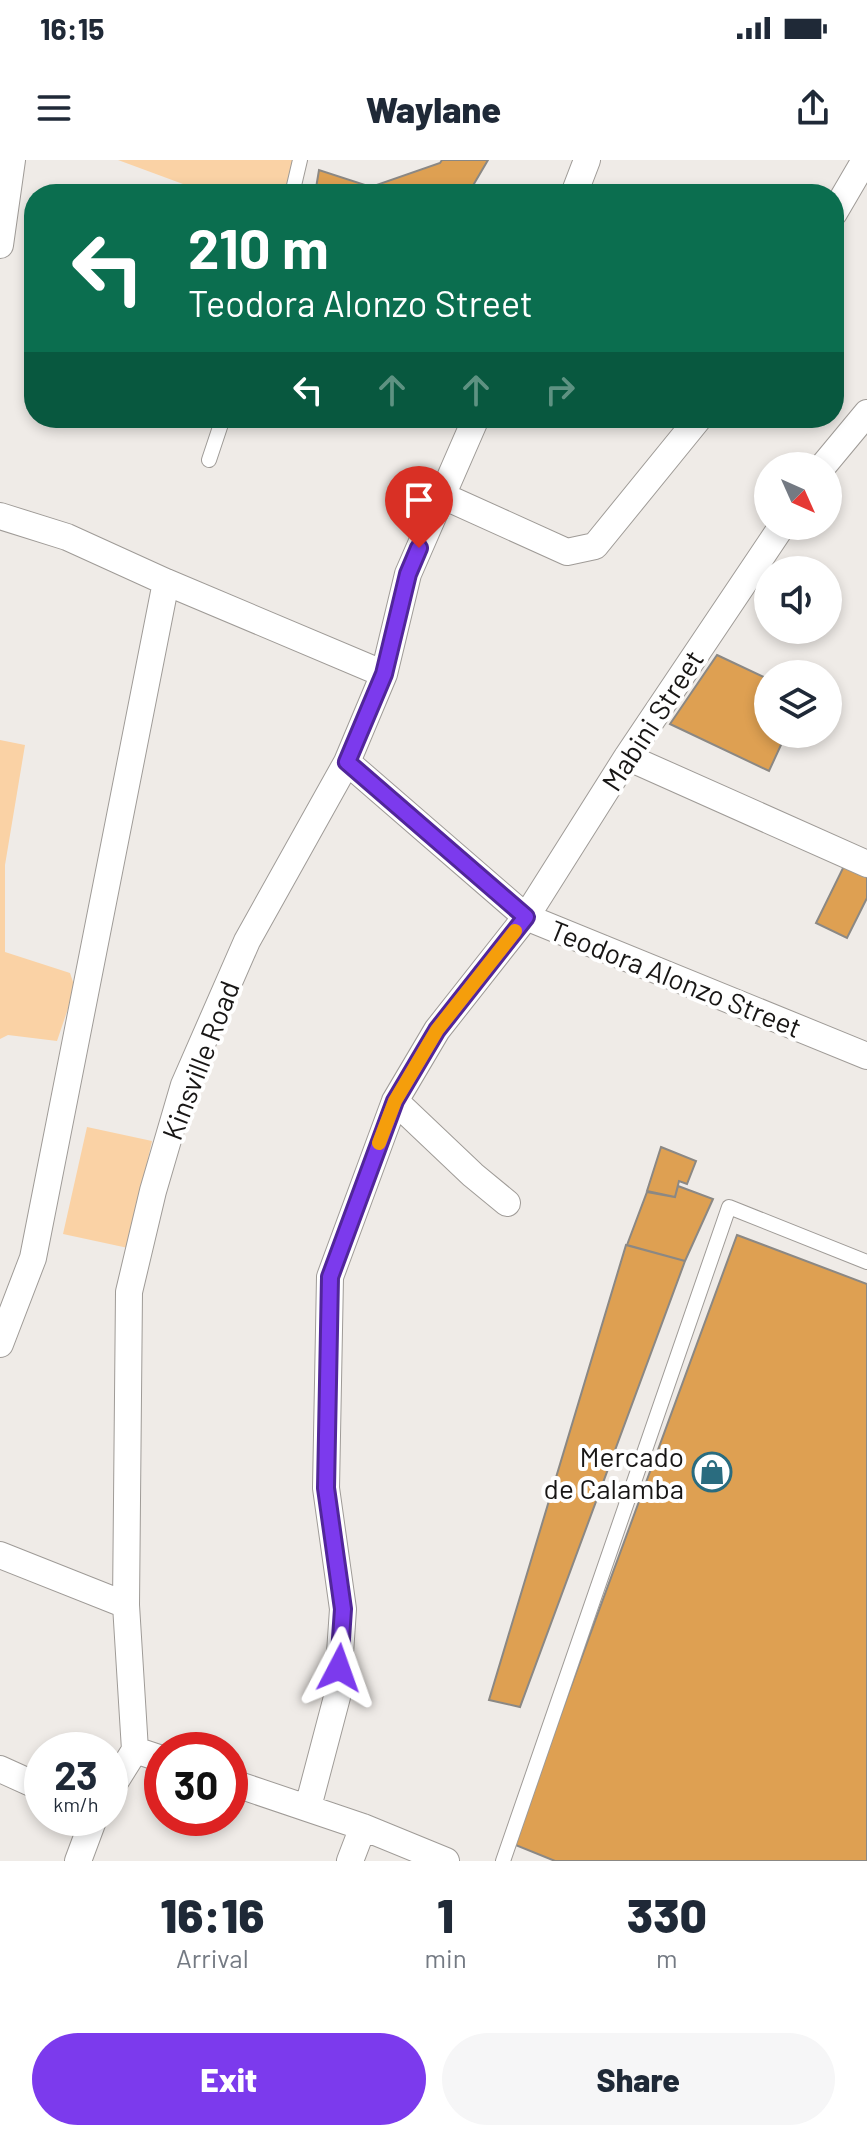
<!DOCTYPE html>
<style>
body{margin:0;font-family:Barlow,sans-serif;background:#f6f6f7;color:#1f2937;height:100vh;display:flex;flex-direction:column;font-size:30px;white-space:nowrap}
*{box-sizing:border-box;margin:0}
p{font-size:26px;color:#747a83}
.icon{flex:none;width:44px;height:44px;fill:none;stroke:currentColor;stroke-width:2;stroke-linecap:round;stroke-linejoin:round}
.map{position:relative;height:1701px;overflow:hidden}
.drawer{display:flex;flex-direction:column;background:#fff;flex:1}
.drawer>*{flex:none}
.guide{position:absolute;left:24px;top:24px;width:820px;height:244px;border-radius:32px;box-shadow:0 4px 12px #0003;background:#0b6e4f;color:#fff;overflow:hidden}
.needle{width:52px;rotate:135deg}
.controls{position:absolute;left:754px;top:292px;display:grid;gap:16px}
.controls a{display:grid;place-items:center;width:88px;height:88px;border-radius:50%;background:#fff;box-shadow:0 4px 12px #0003;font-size:40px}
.speed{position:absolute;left:24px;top:1572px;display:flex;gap:16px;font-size:40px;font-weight:700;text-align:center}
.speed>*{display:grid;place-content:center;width:104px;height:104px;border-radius:50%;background:#fff;box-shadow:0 4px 12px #0003;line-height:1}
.speed small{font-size:20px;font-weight:400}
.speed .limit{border:12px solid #d22;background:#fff;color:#111}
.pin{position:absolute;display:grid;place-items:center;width:68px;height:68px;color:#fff;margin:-82px -34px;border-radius:50% 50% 50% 0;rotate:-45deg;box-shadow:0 0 8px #0007}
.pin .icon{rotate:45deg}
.me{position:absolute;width:88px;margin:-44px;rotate:4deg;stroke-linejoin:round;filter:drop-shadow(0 0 6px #0008)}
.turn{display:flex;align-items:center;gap:28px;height:168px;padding:0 32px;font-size:36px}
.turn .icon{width:104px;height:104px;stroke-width:2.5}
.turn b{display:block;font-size:56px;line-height:68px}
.lanes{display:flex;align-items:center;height:76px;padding:0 32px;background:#0003;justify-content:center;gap:40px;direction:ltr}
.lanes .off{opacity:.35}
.eta{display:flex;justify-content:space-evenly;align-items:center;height:136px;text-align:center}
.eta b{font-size:48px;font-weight:800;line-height:56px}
.action{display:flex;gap:16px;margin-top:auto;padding:16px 32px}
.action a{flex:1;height:92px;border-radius:48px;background:#7c3aed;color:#fff;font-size:32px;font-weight:800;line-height:92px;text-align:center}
.action a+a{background:#f6f6f7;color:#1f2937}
.status{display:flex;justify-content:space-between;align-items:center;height:56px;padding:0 40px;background:#fff;direction:ltr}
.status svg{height:22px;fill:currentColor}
header{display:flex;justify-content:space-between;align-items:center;height:104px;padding:0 32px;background:#fff;font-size:36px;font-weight:800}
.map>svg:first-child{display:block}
.green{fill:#fad2a5}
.building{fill:#dea052;stroke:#8b8884;stroke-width:2}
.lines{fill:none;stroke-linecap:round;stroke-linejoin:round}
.lane-casing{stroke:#9f9b97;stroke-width:16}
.street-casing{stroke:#9f9b97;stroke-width:28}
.lane{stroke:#fff;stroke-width:14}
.street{stroke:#fff;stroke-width:26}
.route-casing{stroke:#51269a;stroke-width:20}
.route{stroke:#7c3aed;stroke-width:14}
.slow{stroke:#f59e0b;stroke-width:14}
.labels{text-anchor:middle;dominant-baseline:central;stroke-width:8;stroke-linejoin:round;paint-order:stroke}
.street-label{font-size:28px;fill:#181615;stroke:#fff}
.poi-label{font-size:28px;fill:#181615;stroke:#fff;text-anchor:end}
</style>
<div class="status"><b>16:15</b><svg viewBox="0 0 49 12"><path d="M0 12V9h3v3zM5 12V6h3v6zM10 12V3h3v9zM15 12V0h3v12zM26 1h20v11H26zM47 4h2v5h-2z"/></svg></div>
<header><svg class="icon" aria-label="menu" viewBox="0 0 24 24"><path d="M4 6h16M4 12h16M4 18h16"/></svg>Waylane<svg class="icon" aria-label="share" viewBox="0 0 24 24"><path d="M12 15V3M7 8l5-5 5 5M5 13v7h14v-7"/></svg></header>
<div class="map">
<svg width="867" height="1701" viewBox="0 0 867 1701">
<rect width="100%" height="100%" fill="#efebe7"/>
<path class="green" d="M118,0h176l-7,34h-77z
M0,580l25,5 -20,120v87l65,21 5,15 -18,53 -49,-6 -8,4z
M87,967l65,14 -24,107 -65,-14z"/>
<path class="building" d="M442,0h46l-20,34h-153l4,-24 52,17 69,-24z
M717,495l51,24v55h18l-17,37 -99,-47z
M844,706l23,11v21l-20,40 -31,-15z
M661,987l35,14 -9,23 -8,-3 -4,16 -28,-6z
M678,1026l35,13 -28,62 -58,-16 20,-53 28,5z
M737,1075l130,49v577h-312l-42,-17z
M626,1085l59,16 -165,446 -31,-7z"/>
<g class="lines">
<defs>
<path id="lane" d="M292,34l8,-34
M209,300l14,-42
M503,1701l226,-654 138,55"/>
<path id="street" d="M574,34l13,-34
M834,53l31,-53
M0,85l12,-85
M823,306l44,-53
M441,335l126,57 28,-6 104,-128
M0,356l67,21 99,45 218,92
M627,597l240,107
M347,602l179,155 341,139
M395,941l78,74 34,28
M0,1184l33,-86 133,-676
M0,1395l126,50
M135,1590l-9,-145 3,-313 24,-101 31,-106 63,-144 100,-179 37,-88 24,-100 68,-156
M135,1590l27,9
M0,1609l42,19
M230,1622l133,45 83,34
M110,1630l25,-40
M308,1647l29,-110 6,-88 -17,-121 4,-211 65,-176 42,-71 89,-113 101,-160 155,-231
M78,1701l16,-43
M350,1701l13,-34"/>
</defs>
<use href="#lane" class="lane-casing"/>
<use href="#street" class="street-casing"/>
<use href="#lane" class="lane"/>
<use href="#street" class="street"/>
</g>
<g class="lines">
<defs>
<path id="route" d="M339,1508l4,-59 -17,-121 4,-211 65,-176 42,-71 89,-113 -179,-155 37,-88 24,-100 11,-26"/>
</defs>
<use href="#route" class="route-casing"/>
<use href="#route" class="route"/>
<path class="slow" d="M379,983l16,-42 42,-71 78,-99"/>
</g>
<defs>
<symbol id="shop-ring" viewBox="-11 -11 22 22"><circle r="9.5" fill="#fff" stroke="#2a6c7f" stroke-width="1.5"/><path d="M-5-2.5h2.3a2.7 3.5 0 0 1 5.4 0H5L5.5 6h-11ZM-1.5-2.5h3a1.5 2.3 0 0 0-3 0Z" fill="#2a6c7f"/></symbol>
</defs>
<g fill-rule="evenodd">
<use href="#shop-ring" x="690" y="1290" width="44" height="44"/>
</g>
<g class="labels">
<g class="street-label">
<text transform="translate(652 560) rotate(-57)">Mabini Street</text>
<text transform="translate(676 818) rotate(22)">Teodora Alonzo Street</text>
<text transform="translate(200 900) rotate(-69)">Kinsville Road</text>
</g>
<g class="poi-label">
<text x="684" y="1296">Mercado<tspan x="684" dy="32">de Calamba</tspan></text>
</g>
</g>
</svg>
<div class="controls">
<a><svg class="needle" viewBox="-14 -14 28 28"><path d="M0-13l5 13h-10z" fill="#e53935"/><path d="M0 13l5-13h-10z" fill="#747a83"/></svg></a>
<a><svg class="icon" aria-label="sound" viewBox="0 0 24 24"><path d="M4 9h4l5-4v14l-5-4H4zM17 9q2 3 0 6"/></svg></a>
<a><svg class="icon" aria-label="layers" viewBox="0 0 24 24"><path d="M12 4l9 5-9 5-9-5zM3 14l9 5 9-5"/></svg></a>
</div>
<div class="speed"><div>23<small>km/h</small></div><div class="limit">30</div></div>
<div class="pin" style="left:419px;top:388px;background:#d93025"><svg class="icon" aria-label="arrive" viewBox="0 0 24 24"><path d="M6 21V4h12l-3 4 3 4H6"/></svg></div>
<svg class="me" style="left:339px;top:1508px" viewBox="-20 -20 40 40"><path d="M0-17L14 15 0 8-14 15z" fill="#7c3aed" stroke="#fff" stroke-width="4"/></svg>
<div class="guide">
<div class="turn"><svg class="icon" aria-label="left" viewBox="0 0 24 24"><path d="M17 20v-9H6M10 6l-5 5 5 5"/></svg><div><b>210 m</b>Teodora Alonzo Street</div></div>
<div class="lanes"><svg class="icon" aria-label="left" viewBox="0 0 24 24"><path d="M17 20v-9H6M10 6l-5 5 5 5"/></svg><svg class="icon off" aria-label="ahead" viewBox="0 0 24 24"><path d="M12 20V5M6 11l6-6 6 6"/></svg><svg class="icon off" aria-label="ahead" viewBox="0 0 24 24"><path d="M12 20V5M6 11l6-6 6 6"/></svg><svg class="icon off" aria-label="right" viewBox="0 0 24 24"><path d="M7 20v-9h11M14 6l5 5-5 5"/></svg></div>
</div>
</div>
<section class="drawer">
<div class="eta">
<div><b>16:16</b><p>Arrival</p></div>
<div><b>1</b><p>min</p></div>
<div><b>330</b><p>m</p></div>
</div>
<div class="action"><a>Exit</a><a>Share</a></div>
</section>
